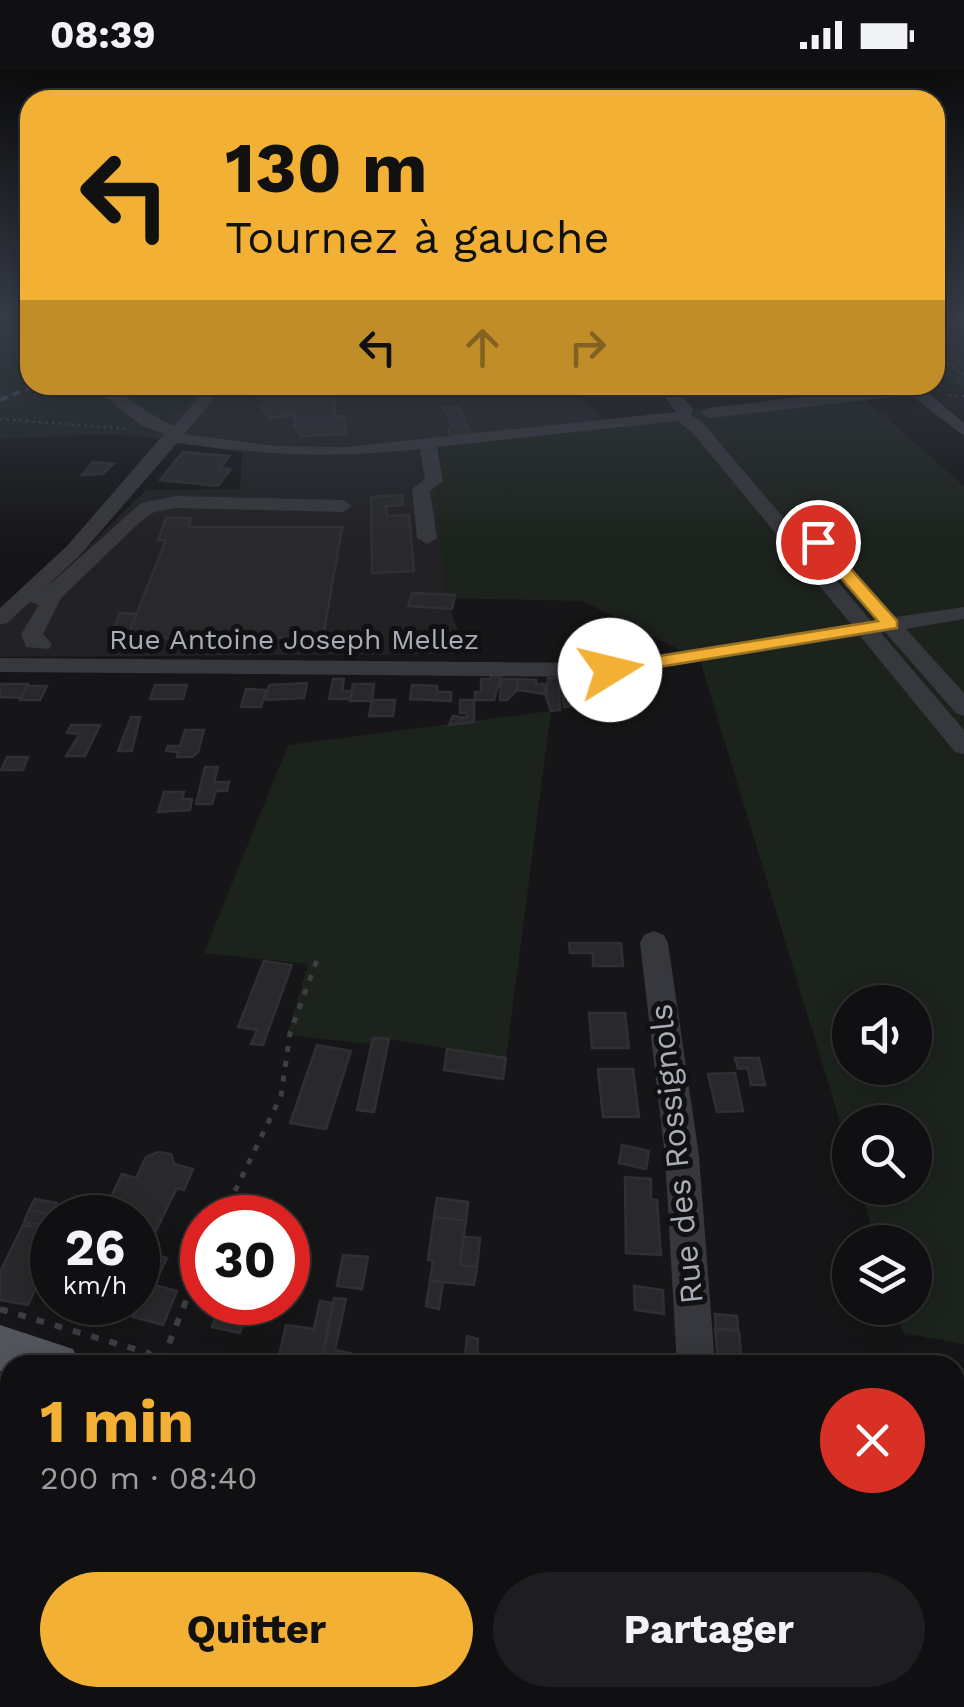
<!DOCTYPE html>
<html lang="fr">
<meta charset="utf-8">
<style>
body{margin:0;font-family:"Work Sans",sans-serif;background:#1e1e20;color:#f1f3f6;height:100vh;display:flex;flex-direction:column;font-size:38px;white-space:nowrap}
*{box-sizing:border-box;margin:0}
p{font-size:32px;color:#9c9d9f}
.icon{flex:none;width:55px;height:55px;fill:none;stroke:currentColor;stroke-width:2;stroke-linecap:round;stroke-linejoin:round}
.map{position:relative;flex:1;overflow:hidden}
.drawer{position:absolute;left:0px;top:1285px;width:965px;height:352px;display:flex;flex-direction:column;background:#101012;border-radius:30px 30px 0 0;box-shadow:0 5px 25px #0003,0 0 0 2px #303032}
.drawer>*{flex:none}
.hud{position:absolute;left:20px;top:20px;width:925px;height:305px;border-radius:30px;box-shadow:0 5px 25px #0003,0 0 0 2px #303032;background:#f2b134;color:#111;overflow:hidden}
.buttons{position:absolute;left:832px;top:915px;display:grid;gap:20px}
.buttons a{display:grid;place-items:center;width:100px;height:100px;border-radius:50%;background:#101012;box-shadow:0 5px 25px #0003,0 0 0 2px #303032;font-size:50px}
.speed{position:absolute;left:30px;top:1125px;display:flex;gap:20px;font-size:50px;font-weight:700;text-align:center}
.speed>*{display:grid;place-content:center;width:130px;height:130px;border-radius:50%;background:#101012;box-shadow:0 5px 25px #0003,0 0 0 2px #303032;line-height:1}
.speed small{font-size:25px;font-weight:400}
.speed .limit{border:15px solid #d22;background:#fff;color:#111}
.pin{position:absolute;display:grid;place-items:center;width:85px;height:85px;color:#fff;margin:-42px;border:5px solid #fff;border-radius:50%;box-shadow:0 2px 10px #0007}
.me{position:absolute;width:110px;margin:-55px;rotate:81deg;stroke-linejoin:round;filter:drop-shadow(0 0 8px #0008)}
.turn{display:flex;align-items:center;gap:35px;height:210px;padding:0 40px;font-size:45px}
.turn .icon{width:130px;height:130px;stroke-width:2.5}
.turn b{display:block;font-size:70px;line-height:85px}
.lanes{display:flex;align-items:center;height:95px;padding:0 40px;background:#0003;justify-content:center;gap:50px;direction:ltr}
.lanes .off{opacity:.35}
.round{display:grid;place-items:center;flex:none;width:105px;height:105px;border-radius:52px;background:#1e1e20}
.overview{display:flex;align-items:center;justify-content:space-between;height:170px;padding:0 40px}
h1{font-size:60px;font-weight:700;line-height:75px;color:#f2b134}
.action{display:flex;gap:20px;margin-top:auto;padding:20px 40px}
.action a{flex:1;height:115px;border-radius:60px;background:#f2b134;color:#111;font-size:40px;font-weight:700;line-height:115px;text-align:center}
.action a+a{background:#1e1e20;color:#f1f3f6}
.status{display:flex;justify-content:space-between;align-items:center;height:70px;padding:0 50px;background:#101012;direction:ltr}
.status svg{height:28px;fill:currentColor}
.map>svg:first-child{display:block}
.built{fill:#222225}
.green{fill:#1c231d;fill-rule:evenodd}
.building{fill:#29292c;stroke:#303034;stroke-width:2.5}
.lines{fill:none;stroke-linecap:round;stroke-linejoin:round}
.path-far2{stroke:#3d3f44;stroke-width:2.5;stroke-dasharray:2.5 4;stroke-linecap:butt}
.path-far1{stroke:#3d3f44;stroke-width:5;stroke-dasharray:6 9;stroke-linecap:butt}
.path{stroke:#3d3f44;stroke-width:6;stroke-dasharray:8 11;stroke-linecap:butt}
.minor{fill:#37383d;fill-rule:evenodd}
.major{fill:#53555c;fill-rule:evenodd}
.rail{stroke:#4a4c52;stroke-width:4;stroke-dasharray:8 6;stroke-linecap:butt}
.route{fill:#f2b134;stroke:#9d7322;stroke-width:2.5}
.labels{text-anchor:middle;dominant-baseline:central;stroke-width:10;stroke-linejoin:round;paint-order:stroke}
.street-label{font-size:28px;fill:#a8adb8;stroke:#111113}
.near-street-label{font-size:32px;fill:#a8adb8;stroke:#111113}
</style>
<div class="status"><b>08:39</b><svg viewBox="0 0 49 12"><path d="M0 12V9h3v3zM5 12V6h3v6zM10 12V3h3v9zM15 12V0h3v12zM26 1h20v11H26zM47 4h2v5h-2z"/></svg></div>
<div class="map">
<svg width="964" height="1637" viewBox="0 0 964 1637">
<rect width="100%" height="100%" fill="#161618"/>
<path class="built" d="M0,247h30v68h462l4,8 79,-4 30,32 -159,177 21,56 -467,3v-31l57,-49 89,-87 94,-1 2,-36 -91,-16 -46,-3 -105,5z"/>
<path class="green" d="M935,247h29v74l-29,-23z
M0,249l30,6v57l-30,12z
M113,315h93l-55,52 -46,-3 -105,5v-33l118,-17z
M856,321l108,95v858l-61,-11 -8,-25h20v-66h-39l-16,-54h55v-66h-65v33l-150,-495 -118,-59 -136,-3 -14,-157zM850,932h65v66h-65z
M551,641l-45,347 -117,-19 -15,-1 -2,6 -85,-9 21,-71 -104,-11 84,-208z"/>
<path class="building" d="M396,315h55l3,7 -55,1z
M334,322l1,25 9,-1 2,18 -45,2 -6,-9v-12l-27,3 -6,-11 5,-2 -5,-8z
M459,337l11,25 5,4 -24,-1 -3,-7 5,-1 -10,-19z
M183,382l46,4 -9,12 11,1 -13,17 -58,-6z
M93,392l20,2 -10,10 -21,1z
M402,425l1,10 -17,1 1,10 22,-1 5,56 -42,2 -1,-76z
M166,448h25l-2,9h153l-19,111h-196l39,-98h-8z
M412,523l43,2 -3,14 -44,-3z
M120,543l17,1 -10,24h-17z
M491,606h10l-7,24h-19v-8h6v-13h10z
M548,608h11l1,32 -9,1 -5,-14z
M603,608l1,12 -21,1 -2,-12z
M333,609h11l-2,12h10l-2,8h-21z
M501,609h16v11l-10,10h-7z
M517,609l19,1v4h9v10l-28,-4z
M561,609h18l-6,27 -9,1z
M307,613l-3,15 -38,2 3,-15z
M0,614h28l-7,14 -21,-1z
M353,614h21l-2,17h-22z
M155,615h32l-4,14h-33z
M412,615l25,1v6h14v9l-41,-2z
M28,616h19l-7,14h-20z
M246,619l20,1 -5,17h-20z
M372,630h23l-2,16h-24z
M460,630h14v22l-25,3 4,-9 13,2 1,-5h-7z
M131,647h9l-8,34h-14z
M71,655h29l-15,31h-19l14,-22 -13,-1z
M185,660h19l-6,22 -6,5h-15l1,-5 -12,-1 2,-5h12z
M7,687h21l-5,13h-22z
M205,697h13l-4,15h15l-2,9h-11l-4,13h-16z
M164,722h20l-2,7h10l-2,11 -32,2z
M569,873h52l2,23h-30v-13h-23z
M264,891l28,4 -29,80 -12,-1 6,-14 -19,-3z
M589,943h36l4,35h-37z
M373,968l16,1 -15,73 -17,-2z
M317,975l34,6 -25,78 -36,-6z
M447,979l59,9 -3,21 -59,-9z
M735,988h24l6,27h-14l-3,-17 -10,1z
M598,999h35l6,48h-36z
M735,1003l8,38 -26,1 -9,-38z
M622,1075l27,6 -3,18 -27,-6z
M158,1082l13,2 3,10 19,5 -9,21 -7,-2 -39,79v-49h-37l21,-44 14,4 10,-21z
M625,1107l26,2v20l6,1 4,55 -35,-2z
M437,1128l31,4 -2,19 -32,-4z
M35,1129l22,4 -5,12 -23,-5z
M29,1140l23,5 -5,10 -23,-3z
M434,1147l32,4 -6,44 17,2 -3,18 -44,-4 3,-20 -5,-1z
M24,1152l28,4v27l-6,13 -1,-37 -22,-4z
M23,1155l22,4 3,24 -2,13 -18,39 -28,-5v-28z
M463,1166l17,2 -3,29 -17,-2z
M145,1181l22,7 -13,27 23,6 -14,34 -30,-8 10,-22 -5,-2v-26z
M343,1185l25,2 -6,32 -25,-3z
M430,1211l13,1 -4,27 -13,-3z
M634,1216l29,4 1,24 -29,-4z
M334,1228l12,1 -11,51 15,3 -3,12h-25z
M320,1231l13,2 -13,62h-43l9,-40 28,4z
M220,1232h29l-9,31 -28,-6z
M715,1244l22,2 1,14 -22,-1z
M715,1259l24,2 3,34 -24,-2z
M467,1266l11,3 -1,26h-13z
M0,1625l10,3h29l-3,9h-36z
M106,1628h27l-2,9h-27z
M586,1628h32l17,9h-51z
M659,1628h39l-1,9h-39z"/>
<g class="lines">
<path class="path-far2" d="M935,287l29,17
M949,325l15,1
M0,349l130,10"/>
<path class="path-far1" d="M222,1148l59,-122 9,-63 27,-73
M193,1214l9,-23"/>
<path class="path" d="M0,1239l148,44 16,12
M162,1291l32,-80
M488,1637l1,-9"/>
<path class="minor" d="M90,315c31,0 54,29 84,41l36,-41h16l-42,49 92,12 70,1 330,-35 -20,-27h16l21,24 -2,6 12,8 168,198h5l-63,-73v-8h14l69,77 68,-10v12l-58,10 58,64v23l-8,-3 -71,-81 -4,1 83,97v24l-9,-2 -95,-116 -256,41 -604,-5v-14l604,5 247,-39 -160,-193 -14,-10 -240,26 6,34 -13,10 7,47 -10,6 -10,-6 -5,-49 13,-10 -5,-30c-91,10 -153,6 -243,-6l-96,111 -41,39 101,-90 35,-7 167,4 9,6 -9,6 -167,-4 -22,4 -13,9 -80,77 -18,36 9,10 -3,5 -23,-2 -5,-13 18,-29 -9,-3 -23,21 -7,2v-17l67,-62 97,-112 -23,-9z
M900,315l21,2 43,36v13l-53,-41 -202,23 -8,-5 8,-5z
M654,861l10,4 4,8 31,213 16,209h-38l-12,-209 -25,-213 4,-8z
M955,1611l9,3v23h-50l-3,-9h44z"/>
<path class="major" d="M0,1255l73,24 7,16h-70v9l-10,-3z
M955,1539l9,2v54l-9,-2z"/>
<path class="rail" d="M0,330l37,-15"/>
</g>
<linearGradient id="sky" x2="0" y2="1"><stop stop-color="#0c0c0d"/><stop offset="0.52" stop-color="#363c48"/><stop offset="1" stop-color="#363c48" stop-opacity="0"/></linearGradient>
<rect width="964" height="476" fill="url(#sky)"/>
<path class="route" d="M813,469h11l73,82v7l-287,47 -9,-5 9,-6 268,-43 -65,-76z"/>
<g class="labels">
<g class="street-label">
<text x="294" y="569">Rue Antoine Joseph Mellez</text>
</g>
<g class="near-street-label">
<text transform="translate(676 1084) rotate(-96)">Rue des Rossignols</text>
</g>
</g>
</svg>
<div class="buttons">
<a><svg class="icon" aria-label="sound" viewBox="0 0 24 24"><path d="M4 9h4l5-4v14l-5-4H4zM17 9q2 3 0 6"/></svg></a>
<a><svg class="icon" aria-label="search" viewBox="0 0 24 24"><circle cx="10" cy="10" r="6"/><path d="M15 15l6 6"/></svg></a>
<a><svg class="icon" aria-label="layers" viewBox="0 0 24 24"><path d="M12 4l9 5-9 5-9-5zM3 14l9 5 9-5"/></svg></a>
</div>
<div class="speed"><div>26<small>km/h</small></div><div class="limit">30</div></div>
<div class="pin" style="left:818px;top:472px;background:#d93025"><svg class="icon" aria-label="arrive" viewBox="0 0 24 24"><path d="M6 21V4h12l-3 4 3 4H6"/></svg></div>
<svg class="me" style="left:610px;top:600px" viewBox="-20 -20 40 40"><circle r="19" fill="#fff"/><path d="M0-13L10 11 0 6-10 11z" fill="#f2b134"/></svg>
<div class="hud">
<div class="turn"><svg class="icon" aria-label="left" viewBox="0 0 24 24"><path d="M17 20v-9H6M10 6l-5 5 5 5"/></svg><div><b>130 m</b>Tournez à gauche</div></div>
<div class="lanes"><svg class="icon" aria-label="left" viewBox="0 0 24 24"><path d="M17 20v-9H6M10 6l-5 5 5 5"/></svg><svg class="icon off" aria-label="ahead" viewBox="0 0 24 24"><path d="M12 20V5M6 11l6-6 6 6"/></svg><svg class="icon off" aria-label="right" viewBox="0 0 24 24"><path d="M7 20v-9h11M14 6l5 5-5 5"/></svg></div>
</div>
<section class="drawer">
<div class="overview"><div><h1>1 min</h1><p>200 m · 08:40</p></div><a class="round" style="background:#d93025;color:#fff"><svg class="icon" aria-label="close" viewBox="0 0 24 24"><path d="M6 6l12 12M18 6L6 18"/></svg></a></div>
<div class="action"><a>Quitter</a><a>Partager</a></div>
</section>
</div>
